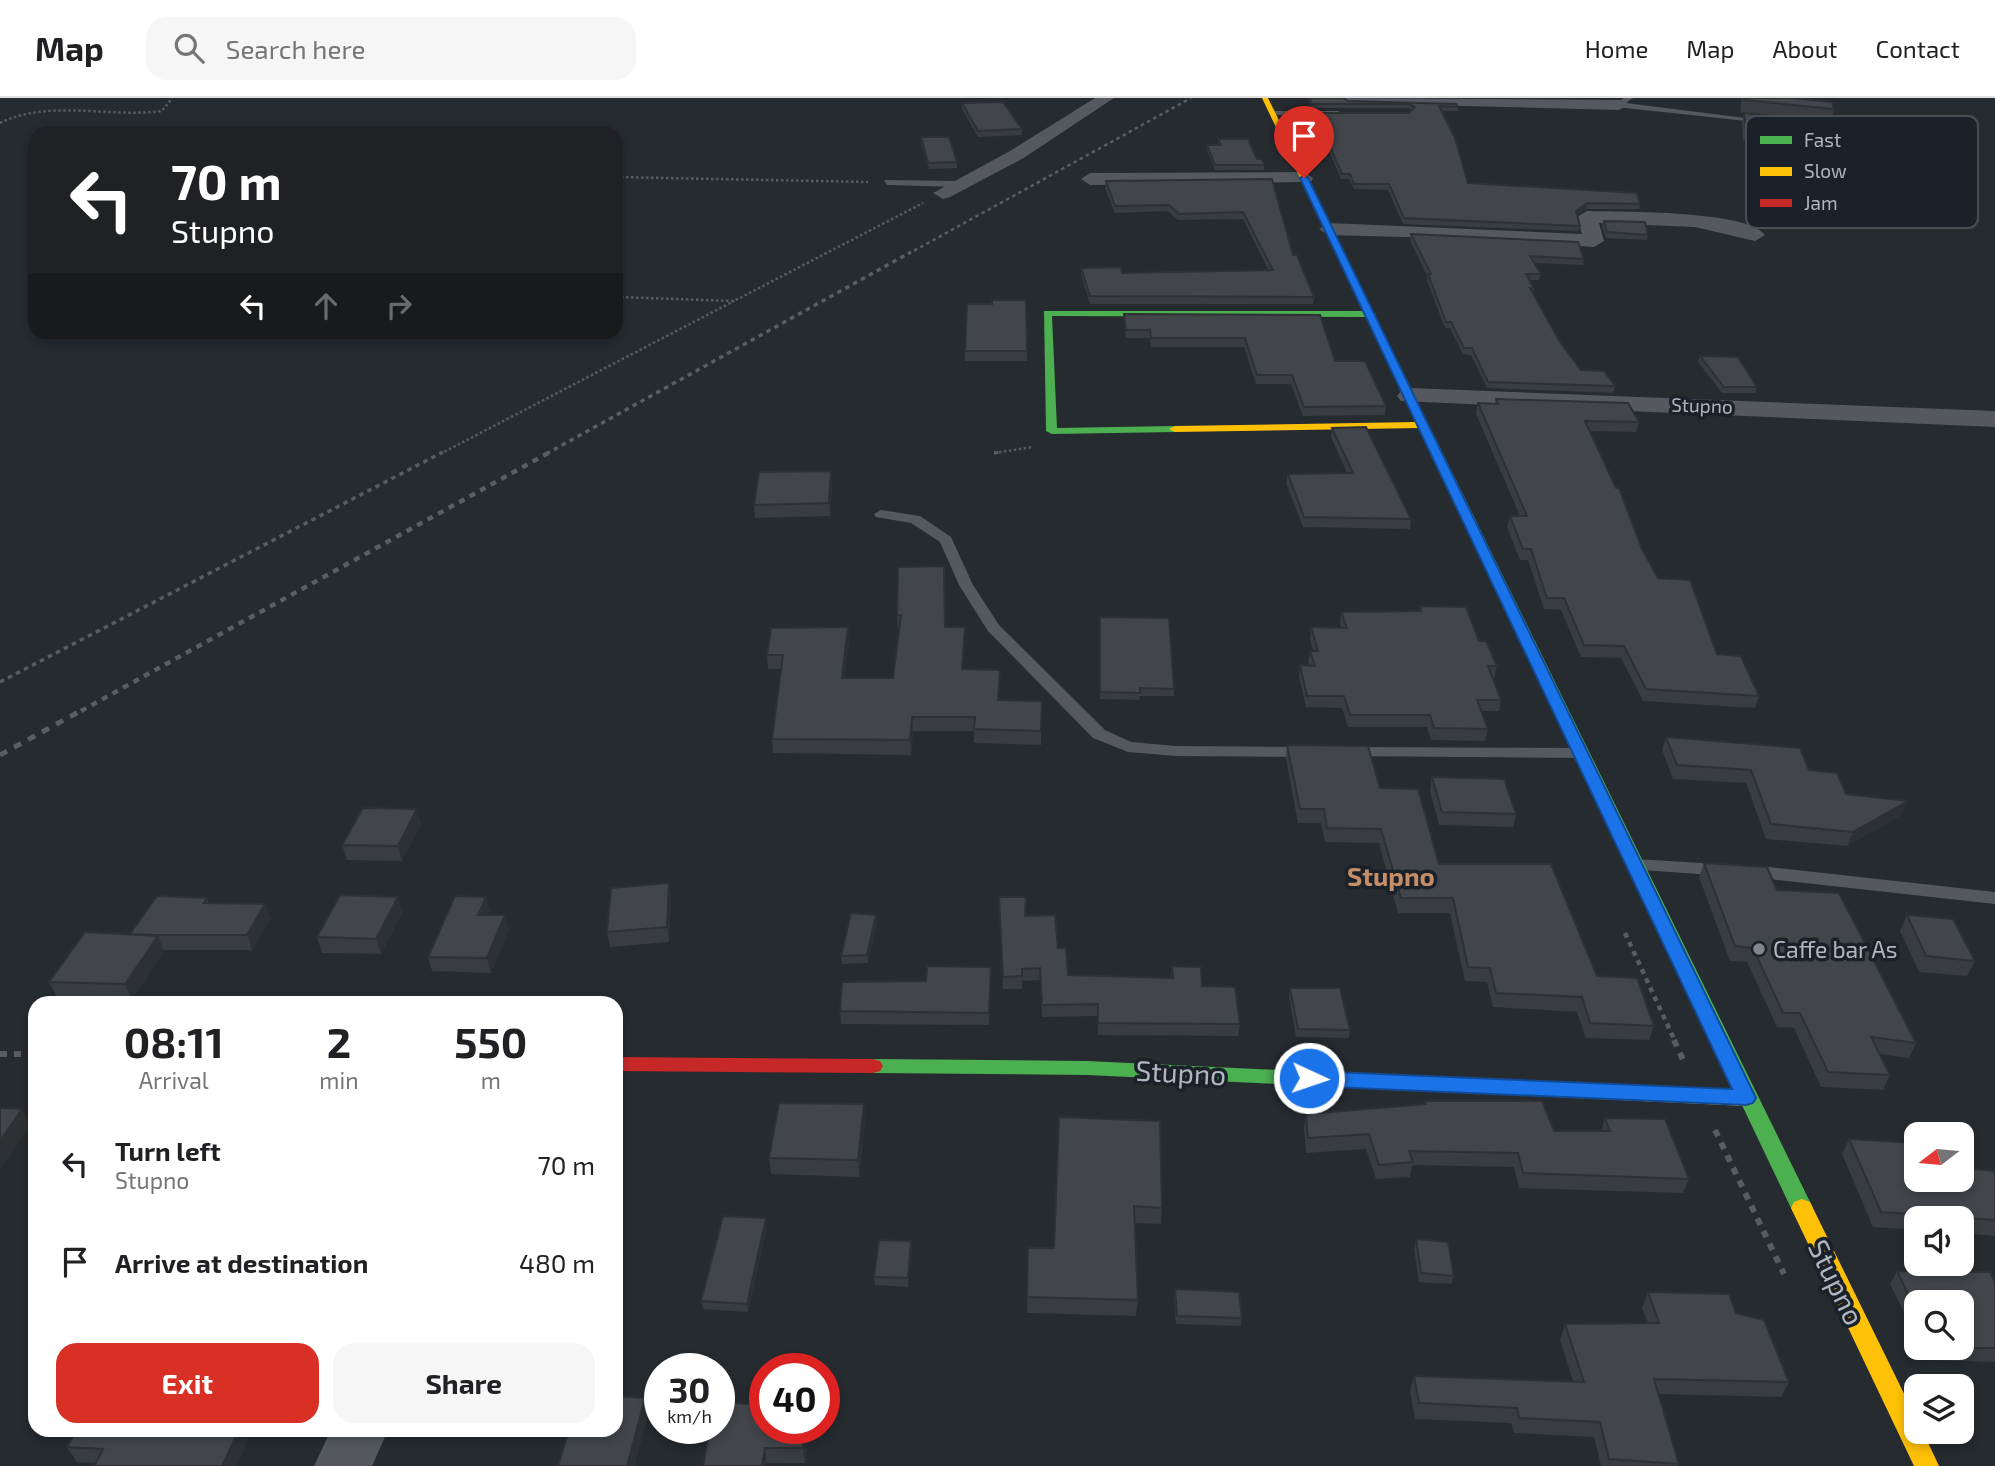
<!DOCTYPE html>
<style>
body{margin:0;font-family:"Exo 2",sans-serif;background:#f6f6f6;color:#202124;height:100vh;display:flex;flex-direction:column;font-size:26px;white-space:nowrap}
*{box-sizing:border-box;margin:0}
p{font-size:23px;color:#757577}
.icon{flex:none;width:38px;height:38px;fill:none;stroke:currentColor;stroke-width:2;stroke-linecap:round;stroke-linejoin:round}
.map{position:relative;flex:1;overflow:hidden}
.sheet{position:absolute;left:28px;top:898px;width:595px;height:441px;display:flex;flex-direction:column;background:#fff;border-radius:21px;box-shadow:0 4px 10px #0003}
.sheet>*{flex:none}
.banner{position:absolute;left:28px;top:28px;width:595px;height:214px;border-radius:21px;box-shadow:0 4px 10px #0003;background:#202124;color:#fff;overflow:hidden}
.needle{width:46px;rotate:254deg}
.fabs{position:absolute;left:1904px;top:1024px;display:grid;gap:14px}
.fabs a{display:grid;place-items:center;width:70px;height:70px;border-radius:14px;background:#fff;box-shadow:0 4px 10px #0003;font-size:35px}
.speed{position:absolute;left:644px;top:1255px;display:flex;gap:14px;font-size:35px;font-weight:700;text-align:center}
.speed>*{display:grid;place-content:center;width:91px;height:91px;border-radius:50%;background:#fff;box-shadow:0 4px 10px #0003;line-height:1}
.speed small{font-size:18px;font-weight:400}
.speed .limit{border:10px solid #d22;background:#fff;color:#111}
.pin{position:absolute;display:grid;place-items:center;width:60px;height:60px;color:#fff;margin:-72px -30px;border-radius:50% 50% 50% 0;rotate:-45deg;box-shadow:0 0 7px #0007}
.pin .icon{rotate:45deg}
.me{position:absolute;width:77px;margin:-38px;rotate:93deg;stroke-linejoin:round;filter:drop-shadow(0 0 5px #0008)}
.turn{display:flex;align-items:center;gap:24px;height:147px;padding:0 28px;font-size:32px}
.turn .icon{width:91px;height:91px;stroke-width:2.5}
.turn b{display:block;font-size:49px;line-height:60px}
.lanes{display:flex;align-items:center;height:66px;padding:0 28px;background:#0003;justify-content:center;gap:35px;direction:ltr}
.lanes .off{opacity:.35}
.eta{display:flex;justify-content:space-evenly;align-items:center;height:119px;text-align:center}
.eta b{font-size:42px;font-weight:700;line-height:49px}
.primary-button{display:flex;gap:14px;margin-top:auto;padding:14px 28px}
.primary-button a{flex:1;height:80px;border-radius:21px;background:#d93025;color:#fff;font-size:28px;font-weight:700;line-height:80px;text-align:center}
.primary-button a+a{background:#f6f6f6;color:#202124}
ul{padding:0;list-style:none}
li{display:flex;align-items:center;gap:21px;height:98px;padding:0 28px}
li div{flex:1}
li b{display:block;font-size:26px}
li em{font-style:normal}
header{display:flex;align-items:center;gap:42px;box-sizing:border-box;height:98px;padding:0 35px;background:#fff;border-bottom:2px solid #e0e0e0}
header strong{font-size:33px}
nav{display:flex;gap:38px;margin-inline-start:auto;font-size:24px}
.search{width:490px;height:63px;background:#f6f6f6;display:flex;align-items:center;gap:18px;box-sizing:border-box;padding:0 24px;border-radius:21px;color:#757577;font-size:26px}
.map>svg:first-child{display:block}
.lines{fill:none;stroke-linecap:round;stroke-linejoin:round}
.path-far3{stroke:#585c60;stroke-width:2.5;stroke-dasharray:2.5 2.5;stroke-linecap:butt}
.path-far2{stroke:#585c60;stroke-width:3.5;stroke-dasharray:4.5 4.5;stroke-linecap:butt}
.path-far1{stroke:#585c60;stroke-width:4.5;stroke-dasharray:5 5;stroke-linecap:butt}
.path{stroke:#585c60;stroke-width:6;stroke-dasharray:7 7;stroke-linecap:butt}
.lane{fill:#55595f;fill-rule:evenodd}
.street{fill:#55595f;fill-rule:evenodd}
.fast{fill:#4caf50;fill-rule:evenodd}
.slow{fill:#ffc107;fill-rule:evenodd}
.jam{fill:#c62828;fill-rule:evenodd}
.rail-far3{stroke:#5a5d62;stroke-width:2.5;stroke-dasharray:3.5 3.5;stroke-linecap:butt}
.rail-far2{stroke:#5a5d62;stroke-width:3.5;stroke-dasharray:4.5 4.5;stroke-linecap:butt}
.rail-far1{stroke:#5a5d62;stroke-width:4.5;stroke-dasharray:6 6;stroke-linecap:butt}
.rail{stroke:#5a5d62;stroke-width:5;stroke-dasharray:8 8;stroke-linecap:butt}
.wall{fill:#393c40}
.shaded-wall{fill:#2e3134}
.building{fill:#42464b;stroke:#2e3134;stroke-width:2}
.route{fill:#1a73e8;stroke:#114b97;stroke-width:2}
.poi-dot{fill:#80868e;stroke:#1b2129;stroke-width:2.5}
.labels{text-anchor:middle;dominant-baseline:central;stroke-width:7;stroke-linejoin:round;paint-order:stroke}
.far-street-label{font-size:19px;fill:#b0b7c1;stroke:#1b2129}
.poi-label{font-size:23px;fill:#b0b7c1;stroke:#1b2129;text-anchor:start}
.quarter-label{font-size:26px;font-weight:bold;fill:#c48e68;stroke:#1b2129}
.near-street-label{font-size:28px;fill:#b0b7c1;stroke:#1b2129}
.key{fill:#1b2129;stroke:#484e57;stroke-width:2}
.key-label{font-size:19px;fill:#b0b7c1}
</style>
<header>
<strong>Map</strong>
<div class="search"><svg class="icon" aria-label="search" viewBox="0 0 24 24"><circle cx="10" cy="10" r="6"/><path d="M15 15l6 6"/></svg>Search here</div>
<nav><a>Home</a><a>Map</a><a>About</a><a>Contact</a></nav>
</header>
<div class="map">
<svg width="1995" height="1368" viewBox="0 0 1995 1368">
<rect width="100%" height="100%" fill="#262b30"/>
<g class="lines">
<path class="path-far3" d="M0,25c49,-24 110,-5 162,-12l10,-13
M616,79l252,5
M616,199l118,4 189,-98
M994,355l39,-6
M440,356l294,-153"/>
<path class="path-far2" d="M994,355l7,-1
M0,584l443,-230"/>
<path class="path-far1" d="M1625,835l50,108"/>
<path class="path" d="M1674,942l10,22
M0,956h35
M1715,1032l69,144"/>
<path class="lane" d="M1624,0h9l-7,5 143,18 -4,2 -149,-16v-4z
M1269,13h69l4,2 -4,2h-66z
M1811,26l101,8 4,2 -4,2 -98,-8z
M884,82l76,1 4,3 -4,3 -73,-2z
M881,412l39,6 31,21 22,48 26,40 106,105 26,12 45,4 134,1 9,5 -9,5 -134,-1 -48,-4 -35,-14 -105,-107 -29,-46 -19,-43 -29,-19 -35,-6 -2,-3z
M1348,649l233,1 9,5 -9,5 -239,-2 -3,-4z
M1635,761l133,8 227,25v12l-227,-25 -140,-10 -2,-4z"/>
<path class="street" d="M1095,0h19l-92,61 -72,38 -7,2 -10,-6 77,-42z
M1339,0l280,2 8,5 -8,5 -272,-7z
M1304,74l9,6 -2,4 -221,3 -9,-6 9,-6z
M1587,113c33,1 160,-1 178,24l-10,6 -60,-14 -96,-4 5,18 -10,6 -119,-8 -146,-4 -10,-6 10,-6 253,11 -5,-17z
M1410,290l585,23v16l-594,-26 -4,-5 4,-5z
M331,1332h57l-16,36h-58z"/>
<path class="fast" d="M1044,213h327l5,3 -5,3 -319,-1 5,112 118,-2 6,3 -6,3 -123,2 -6,-3z
M1470,419l6,4 337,687 -3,6 -8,3 -8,-3 -3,-6 -327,-687z
M873,961l214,2 213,10 7,2 3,5 -3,5 -7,2 -213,-10 -214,-2 -7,-2 -3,-5 3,-5z"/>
<path class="slow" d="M1262,0h6l208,423 -2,3h-8l-2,-3 -44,-93 -245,4 -6,-3 6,-3 241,-4z
M1300,973l446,19 7,3 3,5 -3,5 -7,3 -446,-21 -7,-2 -3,-5 3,-5z
M1802,1101l8,3 106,216v14h7l16,34h-25l-123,-258 3,-6z"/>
<path class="jam" d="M616,959l257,2 7,2 3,5 -3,5 -7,2 -257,-2z"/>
<path class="rail-far3" d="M908,156l283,-156"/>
<path class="rail-far2" d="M546,356l365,-202"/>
<path class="rail-far1" d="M81,613l469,-259"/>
<path class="rail" d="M0,657l84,-46"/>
</g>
<path class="wall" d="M1308,0h35l5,3 110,6v4h-17l27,72 172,21 -1,5h-53l-9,6 3,11 -2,5 -175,-7 -15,-34 -34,-1 -5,-10h-8l-26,-61v-5h94l3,-3 -4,-2h-97z
M1742,0h49l43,11 -3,12 8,17 -2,10 -94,-8 -1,-18 2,-9h-3l-1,-6z
M962,5l60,26v6l-44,2 -16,-28z
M921,39l36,25v6l-28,1 -8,-25z
M1218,41l39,20 7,6v5h-49l-8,-20v-5h11z
M1272,81l21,76 21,42 -1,7h-223l-9,-29v-7l41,5 147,-2 -26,-52 -65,1 -10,-9 -53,2 -10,-25 1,-7z
M1604,123l44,14 -1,5 -41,-2 -4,-12z
M1411,136l173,25 -1,6 -49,-2 7,11 -2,6h-10l5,8 -1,5 27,49 21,28 34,16 -2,7 -126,-5 -16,-33 -8,-1 -13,-26h-5l-18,-48v-4l-17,-36z
M1026,202l1,61h-62v-10z
M1124,216l196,1 15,46 51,45 -1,9 -82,1 -12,-32h-35l-12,-37h-93l-1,-9h-24l-2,-15z
M1700,258l57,31 -2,6h-33l-24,-31z
M1496,301l143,23 -3,10 -46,-1 52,118 16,29 59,76 42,42 -4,12 -112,-7 -22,-43 -40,-1 -20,-47 -17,-1 -16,-49h-8l-13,-33 3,-11h10l-44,-102 2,-11 17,1z
M1332,330l79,91 -1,10 -107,-2 -17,-44 2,-9 59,-1 -16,-36z
M831,373l1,13 -2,32 -75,2 -1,-13z
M898,469l47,60h20l-2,42 37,1 -1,30 43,1 -1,44 -67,-2v-12h-61l-2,24 -138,-2 -1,-14 9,-70h-13l-1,-14 82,-14 -5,37h49l6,-49h-1l-1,-13z
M1420,508l59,35 18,25 -3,12h-1l8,22 -2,11h-18l7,18 -3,12 -54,-1 -4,-13h-79l-6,-19 -36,-1 -7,-30 1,-12h10l-2,-3 2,-11h3l-3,-12 1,-12 30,1 -1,-5 1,-11 78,-1z
M1100,519l74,72v7h-34l-1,4 -39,-1z
M1666,639l143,33 37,24 56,21 -55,31 -81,-7 -20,-56 -73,-4 -11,-29z
M1287,647l93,43 59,76 158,112 57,50 -5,14 -63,-2 -9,-26 -84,-5 -6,-25 -22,-1 -15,-68h-52l-19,-70 -54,-1 -4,-19h-23l-12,-64z
M1432,679l84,37 -3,13 -74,-2 -9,-34z
M417,711l4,16 -19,36 -55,-1 -5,-15z
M1704,765l73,27 139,153 -7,15 -30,-4 11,21 -7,15 -62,-3 -27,-59 -17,-1 -30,-65 -17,-1 -31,-84z
M669,785l2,16 -2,43 -59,5 -3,-15z
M999,799l26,19 33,32 10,27 103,3 1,-12 30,20 38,38 -2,12 -140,-1 -1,-19 -55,1 -2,-37 -18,1v8h-19z
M207,800l2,5 62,15 -19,32h-88v1l-32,49 -75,-3 -8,-15 81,-48z
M490,813l-2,4 21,15 -18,43 -59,-2 -4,-14z
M402,814l-21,42 -59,-1 -5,-16z
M1907,817l68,46 -8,15 -48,-4 -19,-41z
M877,824l-9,41 -26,1 -1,-8z
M991,869l-2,58 -148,-1 -1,-13z
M1290,890l60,42 -1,8 -53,-1 -7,-41z
M1425,1003l129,30h47l4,-13 84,61 -6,14 -164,-5 -5,-21 -102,-2 -2,12 -34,2 -10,-30 -60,4 -2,-24 2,-15 118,-10z
M1059,1019l103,91 -1,16 -26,-1 3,77 -2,16 -109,-3 1,-65h26z
M865,1023l-6,56 -88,-3 -2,-16z
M1849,1041l67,41 79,-9v65l-33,-3v-15h-46v12l-43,-3 -31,-73z
M766,1120l1,9 -19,85 -45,-3 -2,-8z
M1416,1141l38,37 -3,8 -32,-2 -5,-34z
M911,1143l1,8 -4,38 -33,-2 -1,-8z
M1897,1173l98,11v80l-67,-2 -7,-12h41l-46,-46v35l-26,-53z
M1175,1191l67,29 -1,8 -65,-2 -2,-27z
M1648,1194l88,21 53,69 -8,15 -122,-3 20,70 -1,2h-77l-7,-29 -80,-4 -3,-10 -96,-4 -5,-28 4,-15 159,5 -13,-41 5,-16 83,-1 -6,-15z
M765,1330h44l-4,35h-38l-64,3z
M253,1332l-158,33 -18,-1 -10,-15z"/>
<path class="shaded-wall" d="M1587,105l-1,6 -11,7 1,-5z
M831,373l1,13 -2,32 -1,-13z
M848,529l1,14 -6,50 -1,-13z
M965,529v14l-3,42v-14z
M912,619l1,14 -2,24 -1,-15z
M1908,703l-6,14 -55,31 6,-14z
M417,711l4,16 -19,36 -4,-15z
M669,785l2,16 -2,43 -2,-15z
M398,799l4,15 -21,42 -5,-15z
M486,799l4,14 -8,18 -4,-14z
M265,806l6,14 -19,32 -5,-15z
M505,817l4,15 -18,43 -4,-15z
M876,817l1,7 -9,41 -1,-8z
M158,838l6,15 -32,49 -7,-16z
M864,1006l1,17 -6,56 -1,-17z
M22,1011l9,16 -31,45v-29z
M766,1120l1,9 -19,85 -1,-8z
M911,1143l1,8 -4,38v-9z
M645,1300l3,16 -13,52h-8z
M805,1330h4l-4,35 -2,-15z
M239,1332h14l-16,36h-15z
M765,1350l2,18h-5z"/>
<path class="building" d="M1310,0h33l5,3 108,3 2,3 -19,-1 16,32 13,45 169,10 3,11 -53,-1 -11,8 4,15 -176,-8 -15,-34h-35l-4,-10h-8l-27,-61h94l6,-6 -6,-3h-98z
M1744,0h47l41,4 2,7 -90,-9z
M1003,4l19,27 -44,2 -16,-28z
M1744,15l91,9 4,16 -93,-8z
M921,39h28l8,25 -29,1z
M1218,41h30l9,20h5l2,6h-49l-8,-20h14z
M1272,81l21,76h4l17,42 -224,-1 -9,-28 39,-1 2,6 151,-3 -30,-58 -64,2 -10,-9 -54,1 -9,-25z
M1604,123l41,1 3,13 -41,-3z
M1411,136l167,8 6,17 -54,-3 11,18h-15l8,14h-4l30,54 21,28 23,1 11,15 -127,-4 -16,-34h-8l-13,-26h-5l-18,-48h3z
M992,202h34l1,51h-62l2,-47h25z
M1124,216l196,1 15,46h30l21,45 -82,1 -12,-32h-35l-12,-37h-94l-1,-8h-24z
M1700,258l38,1 19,30h-33z
M1496,301l132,4 11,19 -54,-1 31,67h3l23,61 16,29 32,2 27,74 24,2 18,40 -113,-7 -22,-43 -40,-1 -20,-47h-17l-16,-49h-8l-13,-33h17l-49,-113 20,1z
M1366,329l45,92 -107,-2 -16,-43 65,-1 -21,-45z
M831,373l-2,32 -75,2 5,-33z
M944,468l1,61h20l-3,42 38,1 -2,30 44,1 -1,30 -67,-2 1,-12h-63l-2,23 -138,-1 11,-84h-16l4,-27 77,-1 -6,51h51l8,-63 -4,1 1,-49z
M1420,508l46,1 13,34h7l11,25h-9l13,34h-24l11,29 -54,-1 -4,-13h-80l-6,-19h-37l-7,-31 15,1 -5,-15h8l-7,-24 36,1 -6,-16 80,-1z
M1100,519l69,1 5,71 -34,-1v5l-40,-1z
M1666,639l134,11 9,22 28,3 9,21 62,7 -55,31 -82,-8 -20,-54 -74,-5z
M1287,647l81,1 12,42 38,1 21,75h112l46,112 40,2 17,48 -64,-3 -8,-26 -86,-4 -6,-25 -22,-1 -15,-69h-52l-20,-69 -54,-1 -3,-19h-24z
M1432,679l72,2 12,35 -74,-2z
M363,710l54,1 -19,37 -56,-1z
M1704,765l63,4 10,23 62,3 77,150 -45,-6 19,38 -62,-3 -28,-59h-17l-30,-65 -18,-2z
M669,785l-2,44 -60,5 4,-44z
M340,797l58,2 -22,42 -59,-2z
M157,798l50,2 -3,5 61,1 -18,31h-93l-24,-1z
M455,798l31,1 -8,18h27l-18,43 -59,-1z
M999,799h27l-1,19 30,-1 3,33h8l2,27 105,3 -1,-12 29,1 1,19 33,1 5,37 -142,-1v-19l-56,1 -2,-37 -18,1v7l-19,1z
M851,815l25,2 -9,40 -26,1z
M1907,817l46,4 22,42 -49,-5z
M85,834l73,4 -33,48 -76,-2z
M927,868l64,1 -2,46 -149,-2 2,-29 84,-1z
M1290,890h50l10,42 -52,-1z
M1425,1003h117l12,30h56l-5,-13 60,1 24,60 -166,-6 -5,-20 -109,-2 4,11 -34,3 -10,-31 -61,4 -2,-24 120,-10z
M779,1005l85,1 -6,56 -89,-2z
M0,1010l22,1 -22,32z
M1059,1019l101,4 2,87 -28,-2 4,94 -111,-3 1,-49h26z
M1849,1041l67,4v37h46v-12l33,3v49l-114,-8z
M723,1118l43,2 -19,86 -46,-3z
M1416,1141l32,3 6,34 -33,-3z
M879,1142l32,1 -3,37 -34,-1z
M1897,1173l93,1 5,10v66h-54h21v-46h-46v8z
M1175,1191l64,3 3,26 -65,-2z
M1648,1194l81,2 7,19 28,7 25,62 -135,-3 25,85 -70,-5 -9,-37 -81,-4 -2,-10 -98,-5 -5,-27 170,6 -19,-58 94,-1z
M616,1298l29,2 -18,68h-69l11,-36h47z
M719,1304l46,3v23h40l-2,20h-38l-3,18h-59l7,-38h9z
M77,1332h162l-17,36h-128l9,-17 -36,-2z"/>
<path class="route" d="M1304,77l4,3 448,920 -3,5 -7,2 -437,-19 -7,-3 -3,-5 3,-5 7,-2 423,18 -432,-911z"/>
<circle class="poi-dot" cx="1759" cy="851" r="7"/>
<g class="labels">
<g class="far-street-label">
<text transform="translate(1702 307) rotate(2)">Stupno</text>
</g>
<g class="poi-label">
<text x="1773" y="851">Caffe bar As</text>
</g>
<g class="quarter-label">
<text x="1391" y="777">Stupno</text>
</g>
<g class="near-street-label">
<text transform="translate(1181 974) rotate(3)">Stupno</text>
<text transform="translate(1837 1184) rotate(64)">Stupno</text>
</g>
</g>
<rect x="1746" y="18" width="232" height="112" rx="10" class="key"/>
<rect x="1760" y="38" width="32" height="8" fill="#4caf50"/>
<rect x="1760" y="69" width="32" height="9" fill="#ffc107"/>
<rect x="1760" y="101" width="32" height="8" fill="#c62828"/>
<g class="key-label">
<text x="1804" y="49">Fast</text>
<text x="1804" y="80">Slow</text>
<text x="1804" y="112">Jam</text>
</g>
</svg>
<div class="fabs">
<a><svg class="needle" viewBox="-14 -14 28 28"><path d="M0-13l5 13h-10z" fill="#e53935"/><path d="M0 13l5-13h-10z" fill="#757577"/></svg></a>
<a><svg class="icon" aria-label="sound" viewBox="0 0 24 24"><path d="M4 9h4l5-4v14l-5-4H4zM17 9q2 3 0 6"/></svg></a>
<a><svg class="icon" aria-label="search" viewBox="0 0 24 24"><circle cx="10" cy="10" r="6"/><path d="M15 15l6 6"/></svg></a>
<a><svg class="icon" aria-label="layers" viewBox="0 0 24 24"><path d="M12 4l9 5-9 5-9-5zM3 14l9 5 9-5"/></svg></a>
</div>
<div class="speed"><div>30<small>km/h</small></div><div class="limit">40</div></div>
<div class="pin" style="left:1304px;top:80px;background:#d93025"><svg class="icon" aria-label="arrive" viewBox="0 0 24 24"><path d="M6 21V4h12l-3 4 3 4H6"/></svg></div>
<svg class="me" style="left:1309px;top:980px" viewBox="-20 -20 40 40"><circle r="17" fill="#1a73e8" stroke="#fff" stroke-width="3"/><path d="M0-11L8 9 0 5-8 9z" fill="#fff"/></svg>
<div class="banner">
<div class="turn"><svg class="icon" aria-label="left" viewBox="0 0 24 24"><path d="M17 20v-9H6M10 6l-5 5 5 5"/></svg><div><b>70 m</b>Stupno</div></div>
<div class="lanes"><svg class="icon" aria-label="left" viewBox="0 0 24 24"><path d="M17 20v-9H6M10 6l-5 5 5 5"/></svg><svg class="icon off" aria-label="ahead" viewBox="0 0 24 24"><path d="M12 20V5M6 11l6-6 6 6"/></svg><svg class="icon off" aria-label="right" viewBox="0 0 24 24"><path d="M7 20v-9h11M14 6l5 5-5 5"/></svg></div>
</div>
<section class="sheet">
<div class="eta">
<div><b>08:11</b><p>Arrival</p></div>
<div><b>2</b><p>min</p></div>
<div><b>550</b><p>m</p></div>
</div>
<ul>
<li><svg class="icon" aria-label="left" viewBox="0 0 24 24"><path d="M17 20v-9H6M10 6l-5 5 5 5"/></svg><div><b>Turn left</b><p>Stupno</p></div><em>70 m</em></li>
<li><svg class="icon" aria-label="arrive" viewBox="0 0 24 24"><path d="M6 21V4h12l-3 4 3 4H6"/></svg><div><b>Arrive at destination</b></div><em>480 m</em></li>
</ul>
<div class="primary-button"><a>Exit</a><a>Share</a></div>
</section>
</div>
